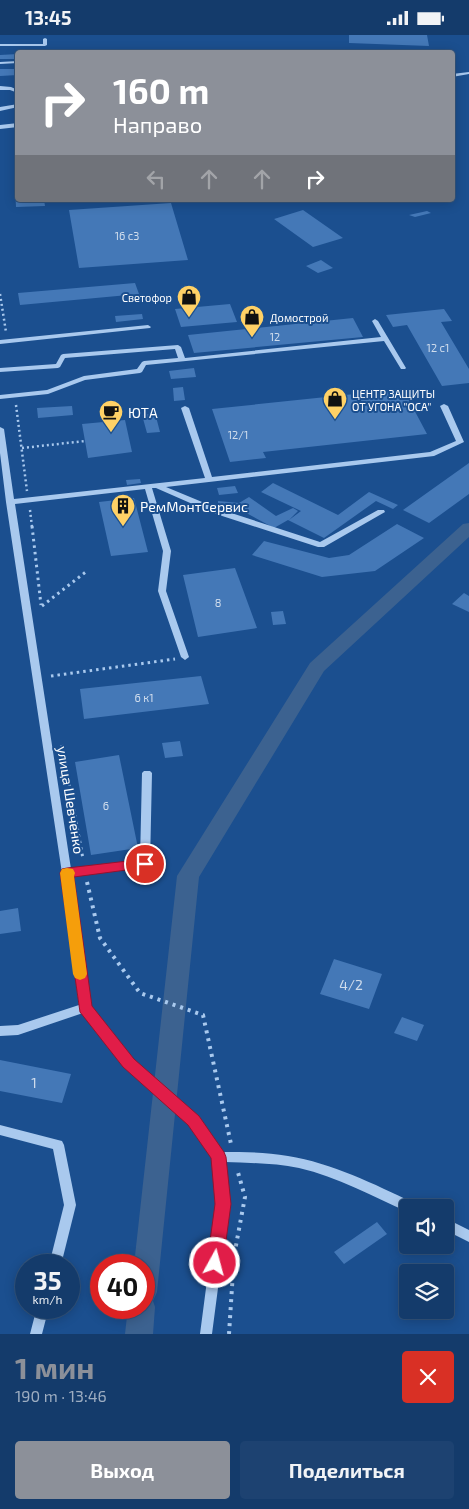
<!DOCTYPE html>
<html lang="ru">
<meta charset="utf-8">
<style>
body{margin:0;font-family:"Exo 2",sans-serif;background:#1d4271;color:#f1f3f6;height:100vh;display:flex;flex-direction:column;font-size:19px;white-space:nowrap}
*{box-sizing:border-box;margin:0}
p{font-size:16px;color:#9dadc1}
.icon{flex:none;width:28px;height:28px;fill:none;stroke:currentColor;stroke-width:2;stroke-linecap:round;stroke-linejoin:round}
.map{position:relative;height:1299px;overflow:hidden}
.side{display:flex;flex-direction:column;background:#143b6b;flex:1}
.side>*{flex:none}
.hud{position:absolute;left:15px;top:15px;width:440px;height:152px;border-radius:5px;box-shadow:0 2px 12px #0003,0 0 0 1px #33557e;background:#8c9099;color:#fff;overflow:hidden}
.fabs{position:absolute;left:399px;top:1164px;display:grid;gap:10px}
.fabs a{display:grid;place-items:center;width:55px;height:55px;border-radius:5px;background:#143b6b;box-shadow:0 2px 12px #0003,0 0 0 1px #33557e;font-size:25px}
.speed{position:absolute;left:15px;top:1219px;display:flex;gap:10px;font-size:25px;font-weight:700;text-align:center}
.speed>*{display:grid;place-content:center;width:65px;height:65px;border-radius:50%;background:#143b6b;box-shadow:0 2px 12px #0003,0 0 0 1px #33557e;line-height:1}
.speed small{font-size:12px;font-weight:400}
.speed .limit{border:8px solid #d22;background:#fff;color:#111}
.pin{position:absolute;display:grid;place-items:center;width:42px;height:42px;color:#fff;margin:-21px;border:2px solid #fff;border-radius:50%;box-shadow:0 1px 5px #0007}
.me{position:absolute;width:55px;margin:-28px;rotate:7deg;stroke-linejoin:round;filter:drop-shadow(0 0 4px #0008)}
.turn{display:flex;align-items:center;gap:18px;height:105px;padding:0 15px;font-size:22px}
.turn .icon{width:65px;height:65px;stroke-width:2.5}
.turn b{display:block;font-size:35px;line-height:42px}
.lanes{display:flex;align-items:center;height:48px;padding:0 15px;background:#0003;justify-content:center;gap:25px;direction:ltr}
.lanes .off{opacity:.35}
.round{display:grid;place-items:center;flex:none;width:52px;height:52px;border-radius:5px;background:#1d4271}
.head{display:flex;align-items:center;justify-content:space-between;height:85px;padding:0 15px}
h1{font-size:30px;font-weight:700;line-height:38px;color:#8c9099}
.primary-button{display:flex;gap:10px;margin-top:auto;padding:10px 15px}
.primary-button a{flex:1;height:58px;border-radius:5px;background:#8c9099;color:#fff;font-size:20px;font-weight:700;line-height:58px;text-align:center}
.primary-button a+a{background:#1d4271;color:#f1f3f6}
.status{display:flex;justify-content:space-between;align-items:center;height:35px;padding:0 25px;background:#143b6b;direction:ltr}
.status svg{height:14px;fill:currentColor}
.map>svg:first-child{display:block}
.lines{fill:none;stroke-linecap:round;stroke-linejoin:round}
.canal{fill:#3c6290;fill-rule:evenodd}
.building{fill:#4478b7}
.path-far2{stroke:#a9c9ee;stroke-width:2.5;stroke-dasharray:2 3;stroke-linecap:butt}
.path-far1{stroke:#a9c9ee;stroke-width:3;stroke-dasharray:2.5 4;stroke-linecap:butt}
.path{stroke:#a9c9ee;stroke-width:4;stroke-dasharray:3 5;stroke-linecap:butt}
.minor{fill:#a9c9ee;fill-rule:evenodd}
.route{fill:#e11d48;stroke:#92132f}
.slow{fill:#f59e0b}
.labels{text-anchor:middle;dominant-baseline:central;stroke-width:4;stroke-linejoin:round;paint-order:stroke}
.number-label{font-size:11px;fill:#d0dded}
.far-poi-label{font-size:11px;fill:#fff;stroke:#1b4f8f;text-anchor:start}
.poi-label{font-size:14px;fill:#fff;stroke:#1b4f8f;text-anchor:start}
.street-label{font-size:14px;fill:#fff;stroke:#1b4f8f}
.near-number-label{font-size:14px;fill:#d0dded}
</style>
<div class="status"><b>13:45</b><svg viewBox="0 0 49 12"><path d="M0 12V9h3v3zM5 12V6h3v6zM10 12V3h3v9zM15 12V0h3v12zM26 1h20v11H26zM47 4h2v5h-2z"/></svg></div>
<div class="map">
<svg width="469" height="1299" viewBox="0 0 469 1299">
<rect width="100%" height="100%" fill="#1b4f8f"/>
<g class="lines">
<path class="canal" d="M469,488v14l-145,134 -125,206 -42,415 -4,9 2,6 -2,27h-28l3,-27h16v-42h-10l43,-389 133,-213 153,-139z"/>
</g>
<path class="building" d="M349,0h78l2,11 -80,-3z
M18,19v5h-18v-4z
M0,34h18v6l-18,1z
M18,150v15h26l1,6 -29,1 -1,-21z
M171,168l17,57 -109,8 -10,-58z
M303,175l40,28 -30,9 -39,-28z
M427,176l4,2 -16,4 -6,-2z
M321,225l12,8 -15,5 -12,-7z
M135,248l4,11 -119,11 -2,-12z
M230,269l7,18 -56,5 -6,-18z
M444,274l8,12 -11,1 28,47v14l-27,3 -35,-61 -14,2 -7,-12z
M142,279l1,5 -27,3 -1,-6z
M353,283l10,19 -169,16 -6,-18z
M194,333l2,9 -25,2 -2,-8z
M183,352l2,13 -11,1 -1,-13z
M403,354l24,45 -164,18 3,6 -36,4 -18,-53z
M72,371l1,9 -35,3 -1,-10z
M155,378l5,19 -13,1 -5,-18z
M125,385l7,32 -44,6 -6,-34z
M469,428v31l-40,29 -26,-13z
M140,444l1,4 -14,2 -1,-5z
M273,448l65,32 31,-23 29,13 -5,4 -17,-8 -52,37 -36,-18 -14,8 -35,-19 -21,-2v-6l21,2 10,-6 27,19 17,-8 5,3 -9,9 12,-9 -40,-19z
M235,451l3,7 -19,2 -2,-7z
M134,463l14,54 -37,4 -12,-54z
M397,489l27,14 -49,33 -53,6 -70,-22 12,-14 65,17 20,-3z
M235,533l22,60 -59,9 -15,-62z
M464,558l5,3v16l-17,-8z
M283,576l3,13 -13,1 -2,-13z
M201,641l8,28 -125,15 -4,-30z
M180,706l3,15 -18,2 -3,-15z
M119,720l19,93 -47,7 -16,-93z
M18,873l3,23 -21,3v-23z
M334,924l48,15 -13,35 -49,-15z
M402,982l22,8 -7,16 -23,-8z
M0,1025l71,14 -9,29 -62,-12z
M377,1187l10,12 -43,30 -10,-12z"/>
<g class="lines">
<path class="path-far2" d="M0,259l6,38
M16,370l11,86
M22,413l63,-7
M30,475l2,17"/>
<path class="path-far1" d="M32,491l9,79
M42,571l45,-35
M51,641l124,-17
M62,710l21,114"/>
<path class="path" d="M87,847l13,56 40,55 63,22 28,129
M229,1299l5,-78 11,-59 -8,-28"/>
<path class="minor" d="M45,3l2,1v6l-2,1h-45v-2h43v-5z
M18,26v2l-18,1v-2z
M469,37v2l-17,3v-3z
M0,51l11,1 7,3v3l-8,-3h-10z
M18,69v3l-18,4v-4z
M18,88v4l-18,2v-4z
M375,284l3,2 28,47 -1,1h-4l-17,-28 -238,24 -4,7 -2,1 -55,7 -37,14 -48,5v-4l47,-5 37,-14 53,-7 5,-7 2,-1 34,-3 -3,-9 -110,9 -5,9 -2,1 -58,4v-4l56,-4 5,-9 2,-1 115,-9 3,2 4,11 196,-21 -9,-16z
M148,290l3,2 -1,1 -150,16v-4z
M444,369l4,2 16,36 -30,14 -268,31 53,22 101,33 58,-32h6l1,2 -61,35h-6l-105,-34 -57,-25h-4l19,63 -5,40 23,66 -4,3 -4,-3 -23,-66 5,-40 -18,-62 -130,15 56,365 69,-8 2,-88 2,-2h6l2,2 -2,91 -2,3 -76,9 18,131 43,53 65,56 24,36c22,0 44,0 66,4 44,7 86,28 126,47l2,4h-8v5c-36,-16 -70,-35 -109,-44 -24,-5 -49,-5 -74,-6l4,42 -17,130h-12l17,-130 -4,-46 -23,-34 -65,-58 -42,-53 -65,22 -18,1v-10l18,-1 61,-20 -17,-132 -56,-371 -6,-49v-26l4,2 10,70 191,-21 -24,-70 4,-2 4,2 23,69 218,-25 26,-11 -16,-35z
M0,1090l58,15 4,1 2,4 12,60 -15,60h-12l15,-60 -11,-56 -53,-14z
M445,1183l24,12v12l-24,-12z
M37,1272h12l-7,27h-12z"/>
</g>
<path class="route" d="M145,824l4,1 2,4 -2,3 -75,10 18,129 42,53 65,57 25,36 2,5 5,47 -8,59 -2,5 -6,3 -6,-3 -2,-5 8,-59 -4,-46 -23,-33 -65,-58 -43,-55 -20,-139 2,-4 5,-1z"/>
<path class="slow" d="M67,833l6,1 2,4 -1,3 13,98 -2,4 -5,2 -5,-2 -2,-4 -13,-101 2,-4z"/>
<defs>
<symbol id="shop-pin" viewBox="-11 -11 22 30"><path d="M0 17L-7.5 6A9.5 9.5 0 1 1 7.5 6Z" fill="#ffd166" stroke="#1b4f8f"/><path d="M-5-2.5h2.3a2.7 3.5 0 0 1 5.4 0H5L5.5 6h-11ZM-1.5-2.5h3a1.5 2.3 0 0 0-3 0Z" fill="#111"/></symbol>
<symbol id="cafe-pin" viewBox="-11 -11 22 30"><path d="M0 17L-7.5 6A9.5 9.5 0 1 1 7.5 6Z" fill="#ffd166" stroke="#1b4f8f"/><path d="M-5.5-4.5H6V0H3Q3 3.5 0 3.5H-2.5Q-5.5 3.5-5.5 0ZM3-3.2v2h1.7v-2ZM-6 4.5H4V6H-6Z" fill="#111"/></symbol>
<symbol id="building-pin" viewBox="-11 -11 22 30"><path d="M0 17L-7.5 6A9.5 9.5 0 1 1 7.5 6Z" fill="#ffd166" stroke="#1b4f8f"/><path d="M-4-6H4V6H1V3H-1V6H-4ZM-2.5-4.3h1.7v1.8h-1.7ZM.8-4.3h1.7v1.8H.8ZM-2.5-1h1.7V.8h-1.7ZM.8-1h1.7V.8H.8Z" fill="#111"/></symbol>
</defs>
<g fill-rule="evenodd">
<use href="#shop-pin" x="175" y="248" width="28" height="38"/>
<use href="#shop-pin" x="238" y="268" width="28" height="38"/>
<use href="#shop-pin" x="321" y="350" width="28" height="38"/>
<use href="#cafe-pin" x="97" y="363" width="28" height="38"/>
<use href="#building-pin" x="109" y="457" width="28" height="38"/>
</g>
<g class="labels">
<g class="number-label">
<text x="127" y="200">16 с3</text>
<text x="275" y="301">12</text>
<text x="438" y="312">12 с1</text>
<text x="238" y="399">12/1</text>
<text x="218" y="567">8</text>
<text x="144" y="662">6 к1</text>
<text x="106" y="770">6</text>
</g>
<g class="far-poi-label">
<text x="172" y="262" text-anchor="end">Светофор</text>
<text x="270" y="282">Домострой</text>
<text x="352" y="358">ЦЕНТР ЗАЩИТЫ<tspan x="352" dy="13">ОТ УГОНА "ОСА"</tspan></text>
</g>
<g class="poi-label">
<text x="128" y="377">ЮТА</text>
<text x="140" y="471">РемМонтСервис</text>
</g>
<g class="street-label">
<text transform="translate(71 765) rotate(81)">улица Шевченко</text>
</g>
<g class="near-number-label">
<text x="351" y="949">4/2</text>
<text x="34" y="1047">1</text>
</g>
</g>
</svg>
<div class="fabs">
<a><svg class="icon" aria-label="sound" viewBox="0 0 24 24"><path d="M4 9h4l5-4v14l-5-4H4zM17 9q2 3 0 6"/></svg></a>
<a><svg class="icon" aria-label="layers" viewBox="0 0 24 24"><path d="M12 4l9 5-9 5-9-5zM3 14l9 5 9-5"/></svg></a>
</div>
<div class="speed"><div>35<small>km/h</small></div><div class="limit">40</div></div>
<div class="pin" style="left:145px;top:829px;background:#d93025"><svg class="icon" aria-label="arrive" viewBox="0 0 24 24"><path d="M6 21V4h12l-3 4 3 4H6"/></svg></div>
<svg class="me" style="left:215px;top:1228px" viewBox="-20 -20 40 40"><circle r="17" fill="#e11d48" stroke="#fff" stroke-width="3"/><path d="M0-11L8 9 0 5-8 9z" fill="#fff"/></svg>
<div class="hud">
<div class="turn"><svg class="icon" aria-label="right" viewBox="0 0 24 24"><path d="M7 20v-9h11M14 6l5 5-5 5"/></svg><div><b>160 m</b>Направо</div></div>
<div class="lanes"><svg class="icon off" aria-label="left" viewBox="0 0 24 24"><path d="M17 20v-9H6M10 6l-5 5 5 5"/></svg><svg class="icon off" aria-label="ahead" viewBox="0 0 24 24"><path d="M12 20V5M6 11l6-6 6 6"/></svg><svg class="icon off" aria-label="ahead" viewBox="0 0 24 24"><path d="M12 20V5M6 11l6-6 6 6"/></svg><svg class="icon" aria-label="right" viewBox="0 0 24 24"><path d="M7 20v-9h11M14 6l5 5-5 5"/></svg></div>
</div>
</div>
<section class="side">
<div class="head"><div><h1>1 мин</h1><p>190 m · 13:46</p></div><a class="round" style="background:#d93025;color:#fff"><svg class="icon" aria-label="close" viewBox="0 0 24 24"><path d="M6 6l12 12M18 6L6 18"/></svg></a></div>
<div class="primary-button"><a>Выход</a><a>Поделиться</a></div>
</section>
